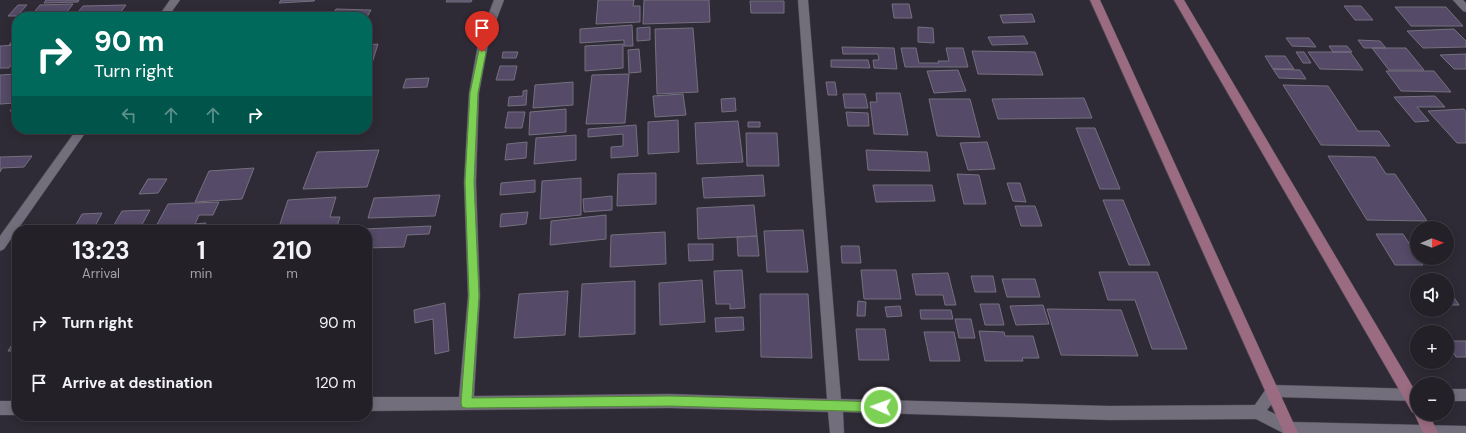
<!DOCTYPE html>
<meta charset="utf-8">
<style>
body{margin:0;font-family:"DM Sans",sans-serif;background:#2b2830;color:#f1f3f6;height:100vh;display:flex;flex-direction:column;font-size:15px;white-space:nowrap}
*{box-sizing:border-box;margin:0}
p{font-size:13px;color:#a3a3a8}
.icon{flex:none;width:22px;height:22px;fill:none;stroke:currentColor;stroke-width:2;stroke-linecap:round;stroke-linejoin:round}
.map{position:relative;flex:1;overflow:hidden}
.drawer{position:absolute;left:12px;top:225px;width:360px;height:196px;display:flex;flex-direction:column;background:#232028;border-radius:16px;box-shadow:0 2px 10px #0003,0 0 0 1px #403e45}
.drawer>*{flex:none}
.top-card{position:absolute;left:12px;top:12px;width:360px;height:122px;border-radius:16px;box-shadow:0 2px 10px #0003,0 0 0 1px #403e45;background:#00695c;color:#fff;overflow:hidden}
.needle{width:26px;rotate:89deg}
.fabs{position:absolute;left:1410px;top:221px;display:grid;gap:8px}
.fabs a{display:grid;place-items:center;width:44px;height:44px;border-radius:50%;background:#232028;box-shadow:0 2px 10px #0003,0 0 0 1px #403e45;font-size:20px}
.pin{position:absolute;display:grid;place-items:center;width:34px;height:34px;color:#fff;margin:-41px -17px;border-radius:50% 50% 50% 0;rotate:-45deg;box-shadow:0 0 4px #0007}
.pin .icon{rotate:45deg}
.me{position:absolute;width:44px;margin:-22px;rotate:272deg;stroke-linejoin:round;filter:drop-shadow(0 0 3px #0008)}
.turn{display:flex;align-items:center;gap:14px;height:84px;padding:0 16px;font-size:18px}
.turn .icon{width:52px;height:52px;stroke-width:2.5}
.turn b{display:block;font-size:28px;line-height:34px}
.lanes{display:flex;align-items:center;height:38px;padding:0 16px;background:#0003;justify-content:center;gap:20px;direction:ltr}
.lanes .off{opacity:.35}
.eta{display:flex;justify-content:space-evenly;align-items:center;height:68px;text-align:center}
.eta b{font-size:24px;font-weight:700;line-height:28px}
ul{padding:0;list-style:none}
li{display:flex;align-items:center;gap:12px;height:60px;padding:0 16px}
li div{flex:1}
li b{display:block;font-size:15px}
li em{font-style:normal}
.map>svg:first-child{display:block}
.building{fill:#554a67;stroke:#75707e}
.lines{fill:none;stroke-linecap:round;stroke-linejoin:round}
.minor-casing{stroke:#4b4751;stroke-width:1}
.tertiary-casing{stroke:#4b4751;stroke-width:1}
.secondary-casing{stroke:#4b4751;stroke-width:1}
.minor{fill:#736e7c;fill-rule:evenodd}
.tertiary{fill:#736e7c;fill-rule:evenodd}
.secondary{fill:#9b6c81;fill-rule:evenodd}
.route{fill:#7cd155;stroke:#518837}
</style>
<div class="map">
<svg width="1466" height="433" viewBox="0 0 1466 433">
<rect width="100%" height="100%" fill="#2f2b36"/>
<path class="building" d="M46,0h33l-1,2 -34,1z
M281,0h34l-1,1 -35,2z
M447,0h25l-1,2h-25z
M598,0h36l-1,6h7v16l-44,2z
M644,0h65l1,22 -67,2z
M750,1h34v12h-33z
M73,4l-10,13h-33l10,-12z
M892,4h17l3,14h-18z
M18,5h9l-10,11h-9z
M126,5l-9,12h-43l9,-11z
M1344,6h17l12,14h-18z
M1395,7h51l17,19h-52z
M336,9l35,1 -4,7h-36z
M1032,14l3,8 -32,1 -3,-8z
M632,25l1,21h-9v-6l-44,3v-14z
M650,27v13l-13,1v-13z
M918,27l15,1 1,15 -16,-1z
M693,28l5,64 -41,2 -2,-65z
M1454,29l12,12v6l-43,1 -16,-17z
M17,35v9l-8,1z
M1024,36l4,8 -36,1 -4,-8z
M1286,38h23l7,9 -24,-1z
M1358,40l22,1 6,7h-22z
M378,44l-6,19h-5v-18z
M623,44v24l-38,3v-25z
M17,45v12l-8,11h-9v-22z
M1329,46h18l5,6h-19z
M842,47l52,1 3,21 -23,-1 -1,-8h6l-1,-6h-35z
M901,48h15l3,15h20l-1,-2h11l-3,-13h17l5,19h-63z
M1372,48h34l18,22h-35z
M639,49l2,23 -12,1 -1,-23z
M972,51l63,1 8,23 -65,-1z
M503,52h15l-2,6h-14z
M1296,52h8l7,11h-8z
M1308,52h42l13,18 -43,-1z
M1466,54v15h-12l-14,-14z
M1265,56h20l9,13h-21z
M831,60h37l2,8 -39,-1z
M500,66h17l-3,14h-18z
M1273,69l27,1 6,9 -27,-1z
M958,70l8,21 -32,2 -7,-22z
M1386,71h48l17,21 -50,-1z
M17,74v14l-5,7 5,-1v17h-7l6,-8 -16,1v-29z
M629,74l-4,49 -39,1 6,-49z
M429,78l-2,9 -24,1 3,-9z
M573,82v23l-40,3 2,-23z
M826,82h9l2,13h-9z
M1283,85l45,1 30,45h21l11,15 -69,-1z
M527,90l-1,15 -18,1 1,-9 14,-1v-5z
M876,93h24l8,42 -34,-1 -4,-32h7z
M683,94l3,21 -31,2 -2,-21z
M843,94h22l3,14h-23z
M1435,96l10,11h-28l12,14 -14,1 -21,-25z
M735,98l1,13 -14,1 -1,-13z
M1084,98l8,20 -94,1 -6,-20z
M929,99h41l10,38 -43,-1z
M566,109v23l-37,3 1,-23z
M1464,109l2,3v31h-9l-29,-32z
M508,112h17l-3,16h-17z
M846,112l22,1 1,13h-21z
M678,120l1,32 -31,2v-32z
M738,121l5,41 -46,2 -2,-41z
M748,122h12v5h-12z
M636,125l2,31 -27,2v-11l12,-1v-12l-35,3v-8z
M1076,128h19l25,61h-20z
M746,133h31l2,33h-32z
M576,135v25l-42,4 2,-26z
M527,142l-1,16 -21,2 2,-16z
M987,142l8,27 -27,1 -8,-27z
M379,150l-12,37 -64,2 14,-37z
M866,150l61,2 3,19 -62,-1z
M32,156l-8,11 -22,1 -2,4v-15z
M1328,156l47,1 11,17h9l32,47 -60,-1z
M254,168l-12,31 -47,3 14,-31z
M656,173v31l-39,2 1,-32z
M957,174l22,1 7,29h-22z
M763,175l2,21 -61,2 -2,-20z
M581,178v37l-41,4 2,-38z
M148,179h19l-9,14 -19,1z
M535,180v12l-35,3 1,-12z
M1007,183h13l6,19 -13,-1z
M873,185h59l3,16 -59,1z
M440,195l-5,21 -67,2 6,-20z
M612,196v14l-28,2 -1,-13z
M336,197l-6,20h10l-4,13h-58l10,-30z
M1103,200h20l27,65h-21z
M219,202l-6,13h-14l-4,9 11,-1 -3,7h-49l14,-26z
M754,205l3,31 -59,3 -1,-31z
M1015,206h20l7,20h-21z
M150,210l-11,20h-28l11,-19z
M528,212l-2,12 -26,3 1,-13z
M102,213l-9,17h-20l9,-16z
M606,215v24l-56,6 1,-24z
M431,226l-2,8 -22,1 -3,12 -37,1v-18l-2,-1z
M803,230l5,42h-41l-3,-41z
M665,232l1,32 -56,3 1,-32z
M1376,234h27l20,31h-28z
M757,236l2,20h-21l-1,-19z
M688,244h25v16l-24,1z
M841,246h18l2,17h-19z
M742,270l3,38 -15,1v-5h-14l-2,-33z
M861,270h35l5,29h-37z
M1099,272h58l30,77h-35l-17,-49h-27z
M948,273l8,32h-11l-2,-10h-27l-4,-21z
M971,276h22l3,16h-21z
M1002,279h33l5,18h-33z
M702,280l3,42 -45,3 -1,-42z
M635,281v53l-56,3 3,-53z
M1447,287l12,18h-12z
M568,291l-3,44 -51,3 5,-44z
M760,294h48l4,64 -51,-1z
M858,301l8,1 -1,14h-8z
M445,303l4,48 -14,3 -2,-35 -18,4 -1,-13z
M980,304h19l5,21h-19z
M1043,305l6,19 -33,1 -6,-19z
M900,306l2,10 -15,1 -2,-10z
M1047,309l74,1 17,46 -77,-1z
M920,310h31l2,9h-32z
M743,317l1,13 -28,2 -1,-14z
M955,319h16l4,19h-16z
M856,329h29l4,31h-30z
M979,331l25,1 1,4h28l6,22h-17l1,3h-38z
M924,332h30l6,29h-30z
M17,337v14h-9z
M1447,341h19v16h-10z"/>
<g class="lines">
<defs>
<path id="minor" d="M170,0h10l-12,17h-10z
M494,0h10l-15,39 -10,54 -3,89 4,114 -6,100 195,-2 158,5 -29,-399h10l33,399 268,7 148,-1 5,2 2,5 -2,5 -5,2 -148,1 -266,-8 1,21h-14l-2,-21 -159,-4 -302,3v-14h92l9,-101 -4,-114 5,-89 10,-54z
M1453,0h10l3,3v9l-3,-1z
M77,129h11l-84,120 -4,2v-15z
M0,401h17v14h-17z"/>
<path id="tertiary" d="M1273,385l144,4v12l-140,-4 -10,13 24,12 175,4v7h-183l-31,-16 -2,-5 18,-26z
M1447,389h19v12h-19z"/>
<path id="secondary" d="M1090,0h10l198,433h-14z
M1174,0h10l233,394v20h12l9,19h-15l-9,-20 -2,-1z"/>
</defs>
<use href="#minor" class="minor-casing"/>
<use href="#tertiary" class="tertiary-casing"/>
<use href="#secondary" class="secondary-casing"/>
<use href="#minor" class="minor"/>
<use href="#tertiary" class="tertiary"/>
<use href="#secondary" class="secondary"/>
</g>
<path class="route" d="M479,50h5l2,2 -8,41 -4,89 5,114 -7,102 198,-2 211,6 4,1 2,4 -2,3 -4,2 -211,-6 -204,2 -4,-1 -1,-4 8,-107 -4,-114 5,-89z"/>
</svg>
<div class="fabs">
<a><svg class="needle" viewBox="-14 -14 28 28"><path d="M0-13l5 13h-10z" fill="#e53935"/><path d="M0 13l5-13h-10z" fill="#a3a3a8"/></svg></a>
<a><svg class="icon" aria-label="sound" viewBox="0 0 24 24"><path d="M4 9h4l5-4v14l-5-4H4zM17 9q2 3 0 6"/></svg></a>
<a>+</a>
<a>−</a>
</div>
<div class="pin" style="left:482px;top:52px;background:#d93025"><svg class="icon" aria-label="arrive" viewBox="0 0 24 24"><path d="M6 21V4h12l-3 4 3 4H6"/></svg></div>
<svg class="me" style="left:881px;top:407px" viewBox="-20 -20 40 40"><circle r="17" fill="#7cd155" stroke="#fff" stroke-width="3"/><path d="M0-11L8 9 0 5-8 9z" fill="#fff"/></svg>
<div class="top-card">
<div class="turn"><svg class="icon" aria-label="right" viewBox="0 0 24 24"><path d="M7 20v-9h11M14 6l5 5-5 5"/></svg><div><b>90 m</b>Turn right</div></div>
<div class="lanes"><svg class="icon off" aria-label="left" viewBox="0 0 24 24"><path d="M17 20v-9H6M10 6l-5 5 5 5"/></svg><svg class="icon off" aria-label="ahead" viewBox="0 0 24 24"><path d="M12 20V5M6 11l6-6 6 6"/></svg><svg class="icon off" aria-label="ahead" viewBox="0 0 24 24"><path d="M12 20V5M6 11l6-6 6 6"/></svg><svg class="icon" aria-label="right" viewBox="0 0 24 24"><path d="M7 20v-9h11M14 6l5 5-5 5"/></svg></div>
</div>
<section class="drawer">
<div class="eta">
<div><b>13:23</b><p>Arrival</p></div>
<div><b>1</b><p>min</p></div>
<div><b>210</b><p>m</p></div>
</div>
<ul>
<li><svg class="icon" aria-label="right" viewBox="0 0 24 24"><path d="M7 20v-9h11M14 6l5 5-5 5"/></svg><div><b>Turn right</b></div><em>90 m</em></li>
<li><svg class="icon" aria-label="arrive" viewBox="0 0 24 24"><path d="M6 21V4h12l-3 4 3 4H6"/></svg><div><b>Arrive at destination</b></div><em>120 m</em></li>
</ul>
</section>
</div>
